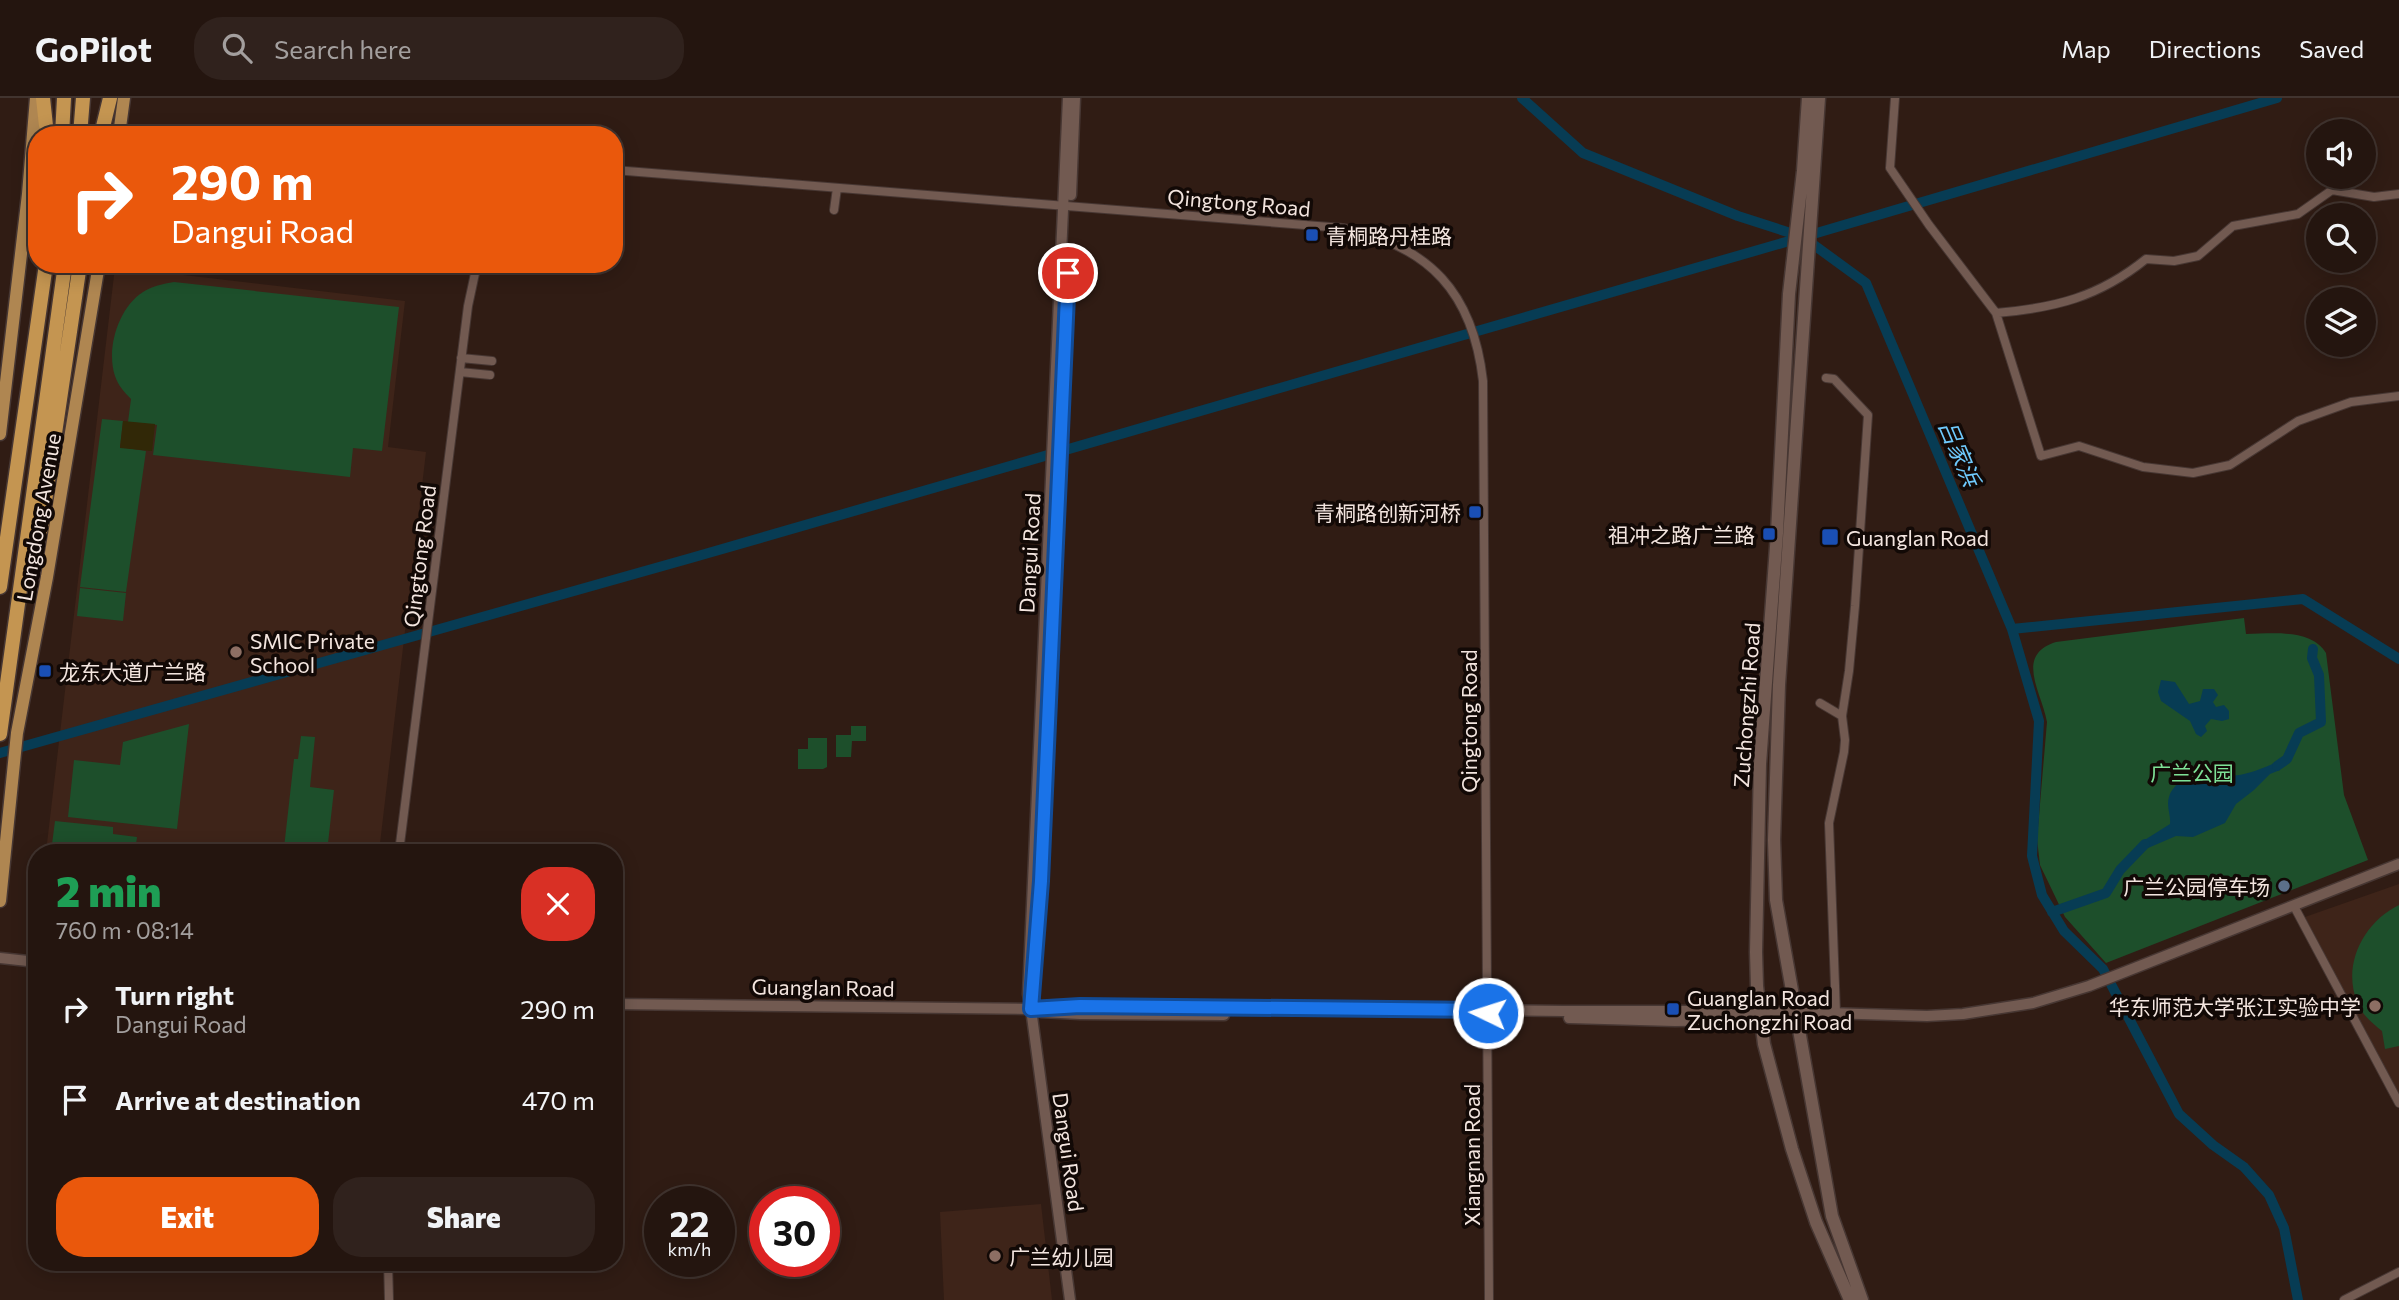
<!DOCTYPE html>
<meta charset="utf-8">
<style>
body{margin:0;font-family:Commissioner,"Noto Sans SC",sans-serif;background:#30221d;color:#f1f3f6;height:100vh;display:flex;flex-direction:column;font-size:26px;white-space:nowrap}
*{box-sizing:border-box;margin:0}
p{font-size:23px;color:#a39f9e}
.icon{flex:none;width:38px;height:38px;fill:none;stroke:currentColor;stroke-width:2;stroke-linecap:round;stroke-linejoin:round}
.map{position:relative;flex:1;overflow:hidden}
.details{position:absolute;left:28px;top:746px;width:595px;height:427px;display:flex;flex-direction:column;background:#24150f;border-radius:28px;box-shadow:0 4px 18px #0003,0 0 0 2px #41342f}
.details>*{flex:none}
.top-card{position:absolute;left:28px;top:28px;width:595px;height:147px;border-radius:28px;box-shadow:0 4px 18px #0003,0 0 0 2px #41342f;background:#ea580c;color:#fff;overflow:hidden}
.tools{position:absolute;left:2306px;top:21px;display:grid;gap:14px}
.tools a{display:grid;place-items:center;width:70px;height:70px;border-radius:50%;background:#24150f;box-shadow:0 4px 18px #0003,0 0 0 2px #41342f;font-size:35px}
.speed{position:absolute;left:644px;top:1088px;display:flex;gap:14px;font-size:35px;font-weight:700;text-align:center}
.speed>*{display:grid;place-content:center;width:91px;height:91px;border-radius:50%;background:#24150f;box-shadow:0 4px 18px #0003,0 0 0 2px #41342f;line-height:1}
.speed small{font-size:18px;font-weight:400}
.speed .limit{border:10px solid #d22;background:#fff;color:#111}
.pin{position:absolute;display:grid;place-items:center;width:60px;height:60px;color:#fff;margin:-30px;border:4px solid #fff;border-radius:50%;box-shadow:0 2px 7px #0007}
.me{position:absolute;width:77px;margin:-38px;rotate:274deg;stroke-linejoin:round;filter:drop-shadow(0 0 5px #0008)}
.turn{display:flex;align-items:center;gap:24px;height:147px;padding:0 28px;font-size:32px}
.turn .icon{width:91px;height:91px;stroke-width:2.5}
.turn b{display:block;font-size:49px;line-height:60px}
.round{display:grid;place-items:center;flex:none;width:74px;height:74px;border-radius:28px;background:#30221d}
.summary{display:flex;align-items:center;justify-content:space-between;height:119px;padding:0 28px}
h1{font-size:42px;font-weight:800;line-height:52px;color:#1e9e55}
.action{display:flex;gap:14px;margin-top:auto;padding:14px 28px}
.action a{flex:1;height:80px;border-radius:28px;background:#ea580c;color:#fff;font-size:28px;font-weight:800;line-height:80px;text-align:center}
.action a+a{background:#30221d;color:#f1f3f6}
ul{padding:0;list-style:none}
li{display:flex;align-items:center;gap:21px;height:91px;padding:0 28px}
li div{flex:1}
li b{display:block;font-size:26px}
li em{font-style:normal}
header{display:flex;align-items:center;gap:42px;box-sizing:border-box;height:98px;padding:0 35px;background:#24150f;border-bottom:2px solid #41342f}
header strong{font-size:33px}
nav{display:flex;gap:38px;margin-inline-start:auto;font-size:24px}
.search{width:490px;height:63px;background:#30221d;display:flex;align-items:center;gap:18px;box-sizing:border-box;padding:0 24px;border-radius:28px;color:#a39f9e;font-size:26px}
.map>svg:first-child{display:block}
.built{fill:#3e2419}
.green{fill:#1d4f2b}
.sand{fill:#312807}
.water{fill:#073c54}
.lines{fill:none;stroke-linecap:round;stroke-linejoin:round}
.canal{stroke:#073c54;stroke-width:10}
.minor-casing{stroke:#473733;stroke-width:10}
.tertiary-casing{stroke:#473733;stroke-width:13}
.secondary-casing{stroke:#473733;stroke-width:15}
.primary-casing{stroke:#473733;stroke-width:15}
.trunk-casing{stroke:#473733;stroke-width:17}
.minor{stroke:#725a51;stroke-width:8}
.tertiary{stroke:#725a51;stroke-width:10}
.secondary{stroke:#725a51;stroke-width:12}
.primary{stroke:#af8651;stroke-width:12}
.trunk{stroke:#c49551;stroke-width:14}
.route-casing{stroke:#114b97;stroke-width:18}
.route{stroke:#1a73e8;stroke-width:12}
.transit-dot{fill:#1a4fb4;stroke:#120906;stroke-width:2.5}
.education-dot{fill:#8d6e63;stroke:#120906;stroke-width:2.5}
.service-dot{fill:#5c6f8a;stroke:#120906;stroke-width:2.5}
.labels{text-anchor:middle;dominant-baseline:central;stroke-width:7;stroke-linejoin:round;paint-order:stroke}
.street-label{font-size:21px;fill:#f3e5df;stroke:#120906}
.poi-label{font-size:21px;fill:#f3e5df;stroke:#120906;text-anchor:start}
.park-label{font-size:21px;fill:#7ee196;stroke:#120906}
.water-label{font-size:23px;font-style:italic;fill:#6fcafd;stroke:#120906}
</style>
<header>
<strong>GoPilot</strong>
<div class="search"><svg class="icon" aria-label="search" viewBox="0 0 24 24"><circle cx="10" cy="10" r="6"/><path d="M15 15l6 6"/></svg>Search here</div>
<nav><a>Map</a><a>Directions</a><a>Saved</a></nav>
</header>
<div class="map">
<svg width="2399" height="1202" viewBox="0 0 2399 1202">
<rect width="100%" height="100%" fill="#301c14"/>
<path class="built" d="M115,169l290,34 -17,146 38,5 -47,400h-333z
M2399,786v212l-94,-179z
M1041,1106l11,96h-108l-4,-88z"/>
<path class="green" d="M174,184l225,25 -17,144 -29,-3 -3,29 -197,-22 4,-30 -29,-3 3,-23c-7,-7 -13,-14 -16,-23 -9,-27 3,-68 28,-84 9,-6 20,-8 31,-10z
M102,321l21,2 -3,26 26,4 -20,141 -46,-5z
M80,490l46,5 -3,28 -46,-5z
M2244,520l2,16c26,0 65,-6 80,19l18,142 24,65 -262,103 -41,-46 -25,-52 -3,-26 10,-117c-5,-29 -33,-67 9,-80z
M189,626l-12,105 -109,-12 6,-57 46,5 3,-23z
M851,628h15v15h-14l-1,16h-15v-22h15z
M301,638l14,1 -5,50 24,3 -7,62 -43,-4 10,-89h4z
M808,640h19v29l-4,2h-25v-20h10z
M55,723l58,6v7l24,3 -2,15h-84z
M2399,807v141l-14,3 -3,-18c-10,-8 -20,-16 -25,-29 -15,-38 7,-80 42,-97z"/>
<path class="sand" d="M123,323l32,3 -3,27 -32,-3z"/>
<path class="water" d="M2161,582l14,2 14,22 11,-3 3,-12h11l4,6 -5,7 3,5 8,-2 5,6v8l-7,2 -11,-2 -6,7 2,5 -6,6 -5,-3 -6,-13 -29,-20 -3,-9z
M2275,665l5,7 -10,4 -16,16 -18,14 -11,19 -32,14 -17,-1 -28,12 -5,-7 27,-17c1,-9 -4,-18 -1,-27 10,-30 52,-17 75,-23 10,-2 21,-7 31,-11z"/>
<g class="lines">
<path class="canal" d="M1522,0l61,55 155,63 65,21 63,46 146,346 291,-30 96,60
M2012,531l27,92 -7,135 10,39 22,36 39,38 76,145 34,31 31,22 25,28 15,33 14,72
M0,655l691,-195 1112,-321 474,-139
M2277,668l10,-7 12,-26 22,-11 -2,-47 -7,-17 1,-9
M2052,814l54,-19 14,-23 25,-26"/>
<defs>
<path id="minor" d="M1895,0l-5,70 39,57 67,88 45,143 38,-10 64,21 50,6 37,-8 68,-44 53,-19 48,-6
M614,72l729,58c87,18 130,65 140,153l6,919
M834,112l3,-22
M1996,215c59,-5 103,-16 150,-54l28,2 24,-5 35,-30 65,-12 34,-24 42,7 25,-3
M461,260l31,3
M460,274l30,3
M1826,280l8,1 34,36 -13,191 -6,65 -7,45 3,24 -1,12 -15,71 7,190
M1820,605l22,13
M399,754l69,-546 9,-42
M2296,812l103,193
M388,1164l1,38
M2344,1202l55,-28"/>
<path id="tertiary" d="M1068,0l-40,896 3,15 39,291
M1071,97l4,-97
M0,860l37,4
M614,906l417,5 49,-3 483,5h197l167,5 36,-2 70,-11 56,-17 310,-122
M1041,914l39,2 144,1
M1569,920l106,3 123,-2"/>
<path id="secondary" d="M1808,0l-5,73 -14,123 -12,239 -17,231 -4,188 1,34 7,58 28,105 24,73 34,78
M1819,0l-40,587 -5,155 2,60 56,316 30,84"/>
<path id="primary" d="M119,37l5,-37
M0,336l28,-240 8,-96
M0,803l17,-168 30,-156 52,-313"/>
<path id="trunk" d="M43,0l4,37
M62,37l2,-37
M80,37l3,-37
M101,37l9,-37
M30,466l11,-36 39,-264
M0,489l46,-323
M0,636l65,-470"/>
</defs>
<use href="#minor" class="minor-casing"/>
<use href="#tertiary" class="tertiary-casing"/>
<use href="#secondary" class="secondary-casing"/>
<use href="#primary" class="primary-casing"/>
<use href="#trunk" class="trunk-casing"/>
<use href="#minor" class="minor"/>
<use href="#tertiary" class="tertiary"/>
<use href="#secondary" class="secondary"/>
<use href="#primary" class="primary"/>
<use href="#trunk" class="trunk"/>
</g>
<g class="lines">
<defs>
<path id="route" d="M1068,175l-27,608 -10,128 49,-3 408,4v3"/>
</defs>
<use href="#route" class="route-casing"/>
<use href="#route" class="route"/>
</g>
<g class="transit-dot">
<rect x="1305" y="130" width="14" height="14" rx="3.5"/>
<rect x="1468" y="407" width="14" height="14" rx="3.5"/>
<rect x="1762" y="429" width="14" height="14" rx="3.5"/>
<rect x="1821" y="430" width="18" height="18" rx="3.5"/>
<rect x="38" y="566" width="14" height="14" rx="3.5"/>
<rect x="1666" y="904" width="14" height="14" rx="3.5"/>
</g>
<g class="education-dot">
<circle cx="236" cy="554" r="7"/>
<circle cx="2375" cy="908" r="7"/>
<circle cx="995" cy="1158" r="7"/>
</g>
<circle class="service-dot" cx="2284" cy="788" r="7"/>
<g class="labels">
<g class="street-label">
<text transform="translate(1239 104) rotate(5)">Qingtong Road</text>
<text transform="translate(38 419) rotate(-80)">Longdong Avenue</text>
<text transform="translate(1029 455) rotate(-87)">Dangui Road</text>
<text transform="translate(419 458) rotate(-83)">Qingtong Road</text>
<text transform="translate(1746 607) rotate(-86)">Zuchongzhi Road</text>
<text transform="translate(1468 623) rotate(-90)">Qingtong Road</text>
<text transform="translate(823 889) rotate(1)">Guanglan Road</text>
<text transform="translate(1069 1054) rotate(82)">Dangui Road</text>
<text transform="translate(1471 1057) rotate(-90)">Xiangnan Road</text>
</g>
<g class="poi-label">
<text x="1326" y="137">青桐路丹桂路</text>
<text x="1461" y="414" text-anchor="end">青桐路创新河桥</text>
<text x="1755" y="436" text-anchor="end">祖冲之路广兰路</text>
<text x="1846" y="439">Guanglan Road</text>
<text x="250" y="542">SMIC Private<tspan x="250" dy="24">School</tspan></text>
<text x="59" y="573">龙东大道广兰路</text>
<text x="2270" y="788" text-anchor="end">广兰公园停车场</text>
<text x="1687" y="899">Guanglan Road<tspan x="1687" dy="24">Zuchongzhi Road</tspan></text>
<text x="2361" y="908" text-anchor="end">华东师范大学张江实验中学</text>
<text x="1009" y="1158">广兰幼儿园</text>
</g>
<g class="park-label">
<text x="2192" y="674">广兰公园</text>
</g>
<g class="water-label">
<text transform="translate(1960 355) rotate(67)">吕家浜</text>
</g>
</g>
</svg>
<div class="tools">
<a><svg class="icon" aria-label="sound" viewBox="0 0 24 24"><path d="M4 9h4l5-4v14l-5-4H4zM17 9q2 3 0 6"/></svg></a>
<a><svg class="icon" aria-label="search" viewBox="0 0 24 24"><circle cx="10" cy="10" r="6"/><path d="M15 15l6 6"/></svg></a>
<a><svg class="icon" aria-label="layers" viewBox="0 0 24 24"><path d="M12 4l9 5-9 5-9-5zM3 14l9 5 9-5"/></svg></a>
</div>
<div class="speed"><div>22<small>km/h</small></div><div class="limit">30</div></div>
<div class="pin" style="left:1068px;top:175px;background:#d93025"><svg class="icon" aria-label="arrive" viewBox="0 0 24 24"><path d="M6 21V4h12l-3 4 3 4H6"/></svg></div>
<svg class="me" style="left:1488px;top:915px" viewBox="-20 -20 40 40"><circle r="17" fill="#1a73e8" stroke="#fff" stroke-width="3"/><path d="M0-11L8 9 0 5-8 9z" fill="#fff"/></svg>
<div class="top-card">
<div class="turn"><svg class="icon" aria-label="right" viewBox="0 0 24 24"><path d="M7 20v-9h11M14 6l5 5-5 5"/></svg><div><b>290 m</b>Dangui Road</div></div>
</div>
<section class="details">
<div class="summary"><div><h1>2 min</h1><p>760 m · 08:14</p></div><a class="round" style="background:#d93025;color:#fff"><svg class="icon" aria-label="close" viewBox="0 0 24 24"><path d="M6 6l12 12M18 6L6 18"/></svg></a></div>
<ul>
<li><svg class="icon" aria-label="right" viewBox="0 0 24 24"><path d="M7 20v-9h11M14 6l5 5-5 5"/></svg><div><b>Turn right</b><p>Dangui Road</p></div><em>290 m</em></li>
<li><svg class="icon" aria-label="arrive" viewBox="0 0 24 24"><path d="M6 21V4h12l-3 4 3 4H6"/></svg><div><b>Arrive at destination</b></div><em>470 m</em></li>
</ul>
<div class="action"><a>Exit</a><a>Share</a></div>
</section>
</div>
